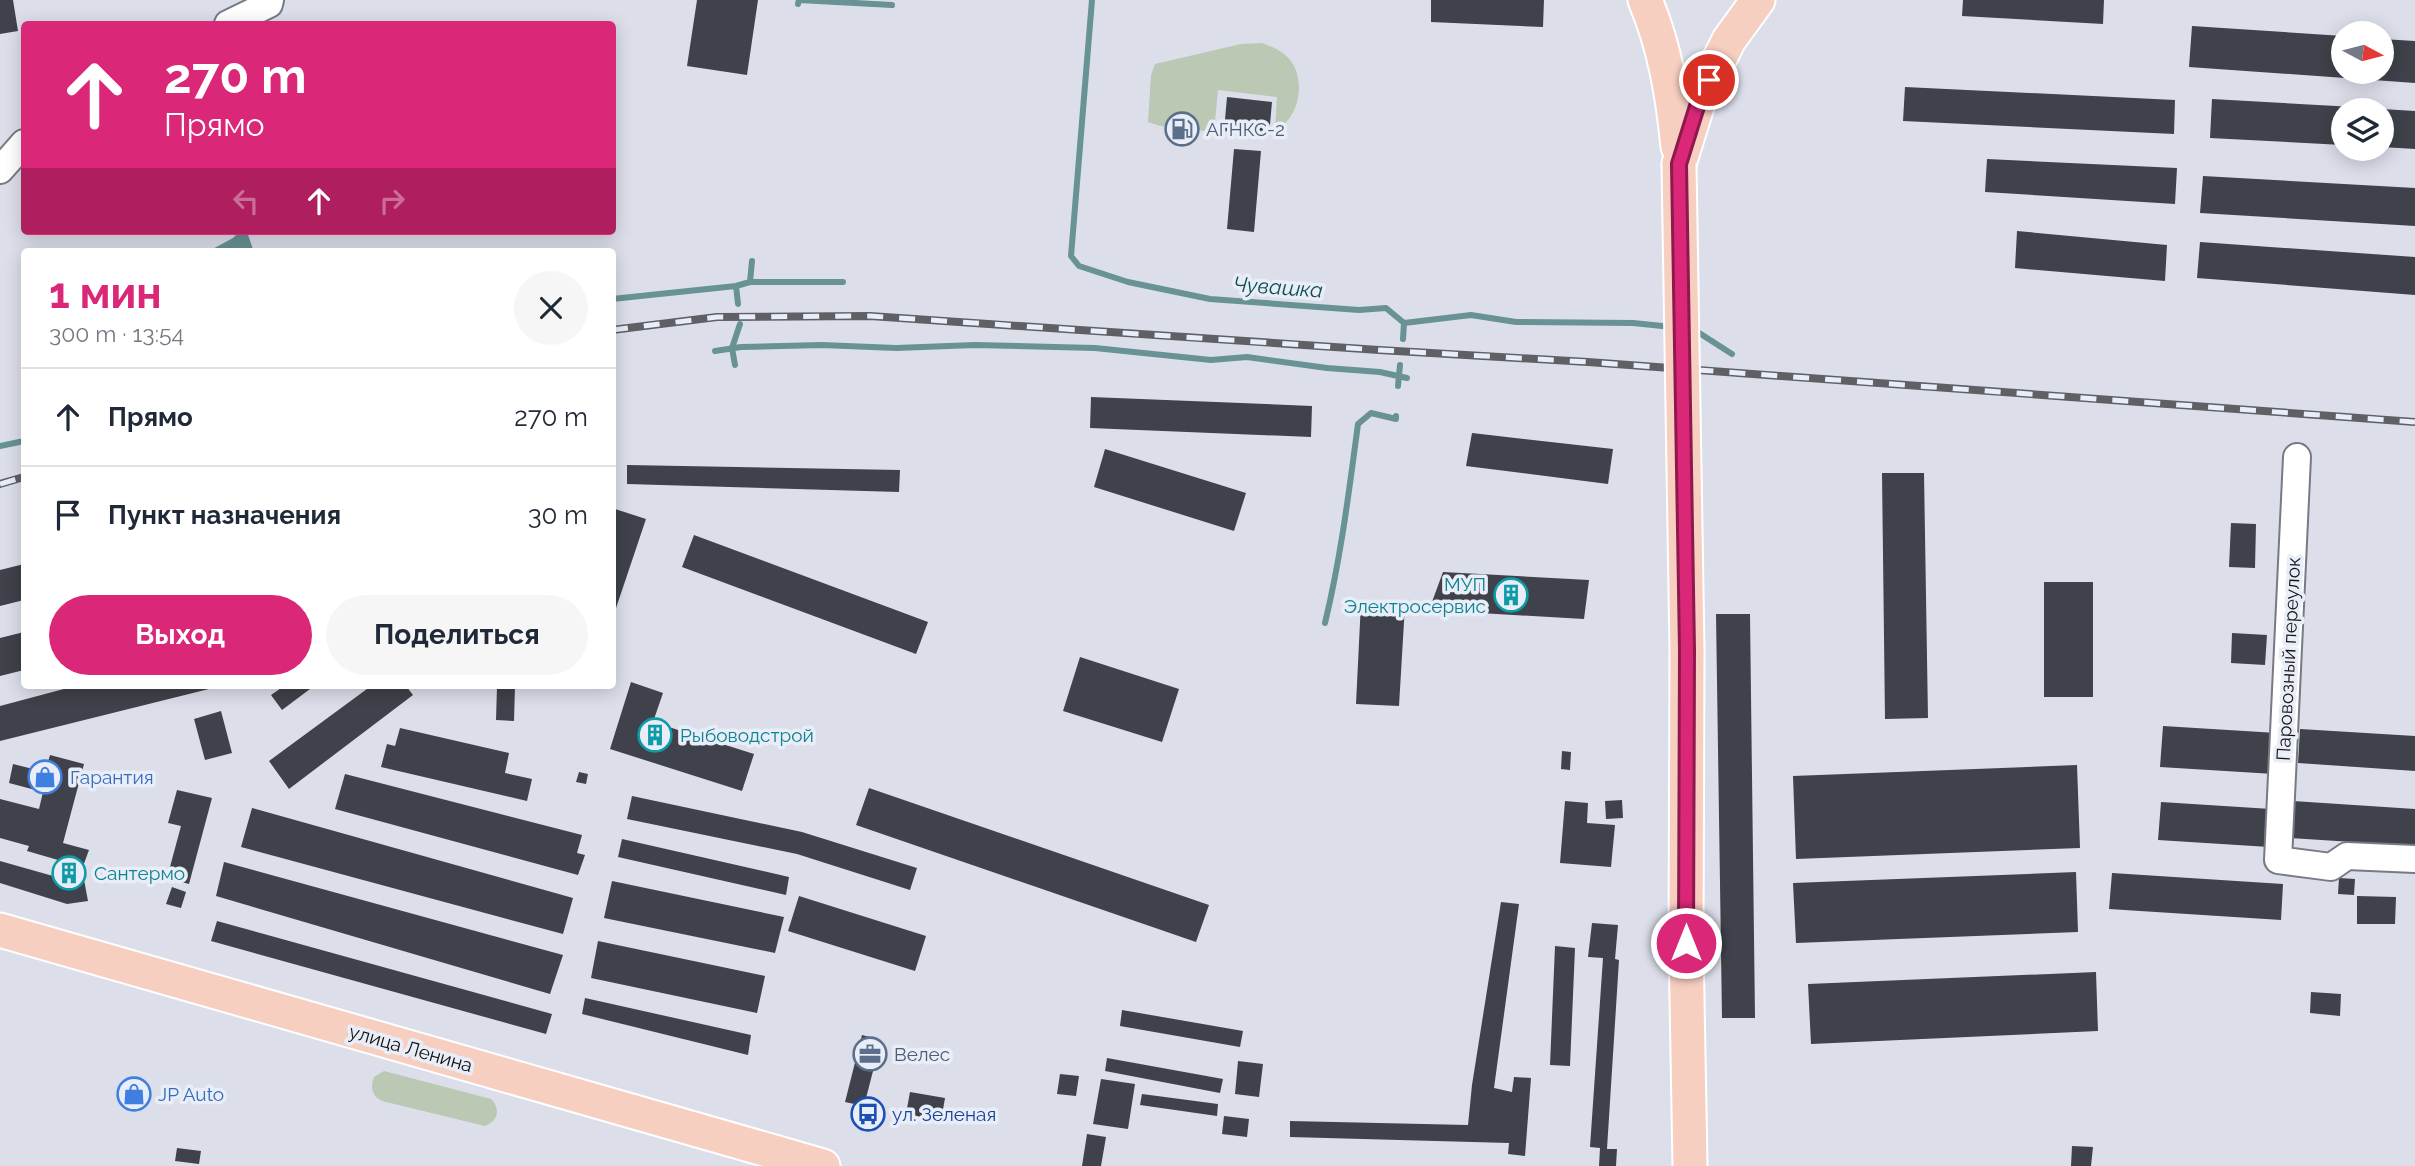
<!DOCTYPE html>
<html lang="ru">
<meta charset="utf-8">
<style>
body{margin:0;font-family:Raleway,sans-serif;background:#f6f6f7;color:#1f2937;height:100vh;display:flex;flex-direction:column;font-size:26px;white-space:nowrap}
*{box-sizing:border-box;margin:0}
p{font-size:23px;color:#747a83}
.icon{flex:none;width:38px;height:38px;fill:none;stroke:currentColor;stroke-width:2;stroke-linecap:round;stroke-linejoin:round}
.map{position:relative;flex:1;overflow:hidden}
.drawer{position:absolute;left:21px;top:248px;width:595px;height:441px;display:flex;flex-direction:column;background:#fff;border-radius:7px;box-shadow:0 4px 18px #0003}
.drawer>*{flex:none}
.banner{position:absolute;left:21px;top:21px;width:595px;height:214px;border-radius:7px;box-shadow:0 4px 18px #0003;background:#db2777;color:#fff;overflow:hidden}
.needle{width:46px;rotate:97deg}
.tools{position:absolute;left:2331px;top:21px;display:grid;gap:14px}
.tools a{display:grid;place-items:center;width:63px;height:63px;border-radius:50%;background:#fff;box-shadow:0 4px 18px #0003;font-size:35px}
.pin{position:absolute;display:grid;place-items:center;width:60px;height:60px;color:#fff;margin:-30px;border:4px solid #fff;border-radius:50%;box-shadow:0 2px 7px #0007}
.me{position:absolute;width:77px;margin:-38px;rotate:0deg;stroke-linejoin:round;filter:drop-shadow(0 0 5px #0008)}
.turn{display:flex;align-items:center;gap:24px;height:147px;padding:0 28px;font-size:32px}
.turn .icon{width:91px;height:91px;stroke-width:2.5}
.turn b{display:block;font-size:49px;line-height:60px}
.lanes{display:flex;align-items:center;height:66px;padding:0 28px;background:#0003;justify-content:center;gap:35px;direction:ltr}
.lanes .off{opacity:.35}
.round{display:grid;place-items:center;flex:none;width:74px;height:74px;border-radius:37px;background:#f6f6f7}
.overview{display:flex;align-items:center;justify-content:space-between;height:119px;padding:0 28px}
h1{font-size:42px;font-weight:700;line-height:52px;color:#db2777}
.action{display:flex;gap:14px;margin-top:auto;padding:14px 28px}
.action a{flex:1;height:80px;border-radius:42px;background:#db2777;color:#fff;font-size:28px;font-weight:700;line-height:80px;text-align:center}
.action a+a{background:#f6f6f7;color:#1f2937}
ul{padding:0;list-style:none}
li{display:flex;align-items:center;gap:21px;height:98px;padding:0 28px;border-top:2px solid #e0e1e3}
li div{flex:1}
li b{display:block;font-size:26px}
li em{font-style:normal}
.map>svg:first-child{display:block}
.green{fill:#bac8b4}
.water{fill:#689294}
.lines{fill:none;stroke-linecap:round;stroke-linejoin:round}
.stream{stroke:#689294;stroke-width:6}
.building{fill:#3f424a}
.minor-casing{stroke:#777a84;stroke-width:30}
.major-casing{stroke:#fff;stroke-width:37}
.minor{stroke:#fff;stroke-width:26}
.major{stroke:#f7cfc1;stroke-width:33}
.rail-casing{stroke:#5e6066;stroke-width:8}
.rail{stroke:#e9edf7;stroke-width:5;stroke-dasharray:16;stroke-linecap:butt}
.major-bridge-casing{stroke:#fff;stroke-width:37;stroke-linecap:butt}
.major-bridge{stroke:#f7cfc1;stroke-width:33}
.route-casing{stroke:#8e194d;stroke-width:18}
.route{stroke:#db2777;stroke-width:12}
.labels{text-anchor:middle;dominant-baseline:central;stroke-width:7;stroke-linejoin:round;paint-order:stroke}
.service-label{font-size:19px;fill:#4e5e75;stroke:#e9edf7;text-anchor:start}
.culture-label{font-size:19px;fill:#0d838f;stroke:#e9edf7;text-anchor:start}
.street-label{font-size:19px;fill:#111215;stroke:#e9edf7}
.shop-label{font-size:19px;fill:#366cbe;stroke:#e9edf7;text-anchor:start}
.transit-label{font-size:19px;fill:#164399;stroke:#e9edf7;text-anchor:start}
.water-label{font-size:21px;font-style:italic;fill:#0d4e51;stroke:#e9edf7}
</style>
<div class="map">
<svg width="2415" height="1166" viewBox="0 0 2415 1166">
<rect width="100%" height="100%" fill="#dcdfea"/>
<path class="green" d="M1262,43c11,4 21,8 29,18 15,21 8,59 -16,69l2,-33 -59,-7 -4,42 -54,-6 -12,-4 3,-47 4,-11 86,-20z
M384,1071l107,28c10,10 7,22 -6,27l-103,-25c-10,-5 -12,-13 -8,-24z"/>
<path class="water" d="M240,231l7,1 7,20h-47l26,-14z"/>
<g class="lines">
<path class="stream" d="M1092,0l-21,256 8,10 49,16 82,17 149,11 27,-2 18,15 67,-8 45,7 117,1 39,4
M798,4l1,-4 93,5
M750,282h93
M736,286l2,18
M612,299l124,-13 14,-4 2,-21
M1693,329l39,25
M1403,339l1,-16
M715,351l26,-4 81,-2 74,3 79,-3 120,3 116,12 36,-3 80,11 53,4 27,6
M735,365l-3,-17 8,-24
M1398,386l2,-21
M0,446l24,-5
M1325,623c16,-66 24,-132 33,-199l13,-11 25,6v-3"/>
</g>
<path class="building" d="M0,0h13l5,31 -18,3z
M697,0h61l-11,75 -60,-9z
M1431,0h113l-1,27 -112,-5z
M1963,0h141l-1,24 -141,-8z
M2192,26l151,10v36h39v-33l33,2v42l-226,-16z
M1905,87l270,13 -1,34 -271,-13z
M1227,97l45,5 -3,34 -45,-5z
M2212,99l160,9v2h-29v35l-133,-7z
M2382,109l33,2v38l-33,-2z
M1234,149l27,2 -7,81 -27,-3z
M1987,159l190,9 -2,36 -190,-12z
M2203,176l212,12v38l-215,-13z
M2017,231l150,14 -2,36 -150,-13z
M2200,242l215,15v38l-218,-17z
M1091,397l221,9 -1,31 -221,-9z
M1472,433l141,16 -5,35 -142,-18z
M1105,449l141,44 -12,38 -140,-44z
M627,465l273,5 -1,22 -272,-8z
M1882,473h42l4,245 -43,1z
M612,508l34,11 -33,98 -1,-1z
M2231,523l25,1 -1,44 -26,-1z
M694,535l234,87 -12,32 -234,-87z
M24,564v36l-24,6v-36z
M1443,572l146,8 -5,39 -155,-9z
M2044,582h49v115h-49z
M1361,602l44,3 -6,101 -43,-2z
M1716,614h34l5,404h-33z
M24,632v38l-24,6v-38z
M2232,633l35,2 -2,30 -34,-2z
M1080,657l99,32 -17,53 -99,-31z
M631,682l32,11 -10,29 101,32 -12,37 -132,-42z
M75,686h141l1,1 -217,54v-35z
M284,686h30l-32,24 -11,-15z
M371,686h35l7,9 -124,94 -20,-28z
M497,686h18l-1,35 -18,-1z
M221,711l11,42 -27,7 -11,-41z
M2163,726l114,7 -3,41 -114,-7z
M400,728l109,25 -4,20 27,6 -5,22 -146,-34 6,-23 8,2z
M2300,729l115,7v35l-117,-8z
M1562,751l9,1 -1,18 -9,-1z
M50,755l34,9 -21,79 26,7 -7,19 6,32 -21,3 -67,-21v-22l53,15 5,-16 -31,-9 2,-5 -29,-8v-39l39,10 4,-17 -34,-9 4,-19 32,8z
M2077,765l3,83 -284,11 -3,-83z
M579,772l9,2 -2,10 -10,-2z
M345,774l237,61 -5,18 8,2 -7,20 -243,-66z
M869,788l340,117 -13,37 -340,-117z
M177,790l35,8 -23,86 -22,-6 14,-52 -13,-3z
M632,796l170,36 115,36 -7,22 -113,-36 -170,-35z
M1622,800l1,18 -17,1 -1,-18z
M1565,801l23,2 -1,20 28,2 -4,42 -51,-4z
M2293,801l122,8v37l-125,-8z
M2161,802l110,7 -2,38 -111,-7z
M252,808l321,90 -10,36 -322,-87z
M622,839l167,38 -3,18 -168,-38z
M224,862l339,93 -13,39 -334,-98z
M2076,872l2,60 -282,11 -3,-60z
M2112,873l171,11 -2,36 -172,-11z
M2339,878l16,1 -1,16 -16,-1z
M612,881l172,36 -9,36 -171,-35z
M172,887l14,5 -5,16 -15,-4z
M799,896l127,40 -11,35 -127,-40z
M2357,896l39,1 -1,27h-38z
M1501,902l18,2 -25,184 18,4 2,-15 17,1 -6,78 -17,-2 1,-11 -219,-6v-16l178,4 4,-40z
M217,921l335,93 -6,20 -335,-93z
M1592,923l26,2 -3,34 4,1 -12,189h10l-1,17h-17l1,-18 -10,-1 13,-189 -15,-1z
M598,941l167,35 -8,37 -166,-35z
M1555,946l20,2 -5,118 -20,-1z
M2096,972l2,59 -287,13 -3,-60z
M2311,992l30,2 -1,22 -30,-3z
M585,998l166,37 -3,20 -166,-41z
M1122,1010l121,21 -3,16 -120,-21z
M862,1035l19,5 -17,66 -19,-4z
M1107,1058l116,21 -3,14 -115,-22z
M1238,1061l25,3 -4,33 -24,-3z
M1060,1074l19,2 -3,20 -19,-2z
M1101,1079l34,5 -7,45 -35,-5z
M131,1084l10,2 -3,18 -11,-2z
M910,1092l35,6 -4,23 -35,-7z
M1142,1094l76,10 -1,12 -77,-11z
M1224,1116l25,3 -2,18 -25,-3z
M1087,1134l19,3 -5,29h-19z
M2072,1146l21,1 -2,19h-20z
M177,1148l24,3 -2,13 -24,-3z"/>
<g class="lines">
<defs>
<path id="minor" d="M228,24l41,-20 1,-4
M0,170l24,-27
M2297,457l-19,403 53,7 16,-11 68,3"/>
<path id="major" d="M1645,0c20,47 28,96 33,147
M1679,164l20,-64 30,-60 29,-40
M1687,650l-1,293 4,223
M0,930l823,236"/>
</defs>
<use href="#minor" class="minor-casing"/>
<use href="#major" class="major-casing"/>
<use href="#minor" class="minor"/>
<use href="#major" class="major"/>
<defs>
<path id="rail" d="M612,330l105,-13 153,-1 509,34 209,12 827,60
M0,484l24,-7"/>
</defs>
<use href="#rail" class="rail-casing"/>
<use href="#rail" class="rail"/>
<defs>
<path id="major-bridge" d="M1679,164l8,486"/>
</defs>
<use href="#major-bridge" class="major-bridge-casing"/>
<use href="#major-bridge" class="major-bridge"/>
</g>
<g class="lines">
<defs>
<path id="route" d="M1686,943l1,-293 -8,-486 20,-64 10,-20"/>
</defs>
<use href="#route" class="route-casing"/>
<use href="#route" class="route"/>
</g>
<defs>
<symbol id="fuel-ring" viewBox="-11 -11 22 22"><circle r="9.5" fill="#e9edf7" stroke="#5c6f8a" stroke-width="1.5"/><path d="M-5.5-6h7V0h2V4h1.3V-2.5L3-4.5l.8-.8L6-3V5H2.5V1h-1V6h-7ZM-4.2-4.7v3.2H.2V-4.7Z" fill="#5c6f8a"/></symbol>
<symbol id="building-ring" viewBox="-11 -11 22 22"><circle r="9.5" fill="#e9edf7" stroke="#0f9aa8" stroke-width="1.5"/><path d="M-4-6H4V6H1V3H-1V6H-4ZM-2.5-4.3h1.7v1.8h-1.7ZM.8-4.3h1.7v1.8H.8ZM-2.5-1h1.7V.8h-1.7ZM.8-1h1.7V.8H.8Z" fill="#0f9aa8"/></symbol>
<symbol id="shop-ring" viewBox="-11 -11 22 22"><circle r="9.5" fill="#e9edf7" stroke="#3f7fe0" stroke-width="1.5"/><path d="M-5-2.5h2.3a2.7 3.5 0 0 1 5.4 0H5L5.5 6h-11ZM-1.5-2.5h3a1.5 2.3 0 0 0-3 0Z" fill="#3f7fe0"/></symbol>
<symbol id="office-ring" viewBox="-11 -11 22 22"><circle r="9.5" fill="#e9edf7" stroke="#5c6f8a" stroke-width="1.5"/><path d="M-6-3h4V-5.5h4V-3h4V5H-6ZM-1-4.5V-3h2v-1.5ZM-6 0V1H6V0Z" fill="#5c6f8a"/></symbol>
<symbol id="bus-ring" viewBox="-11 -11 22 22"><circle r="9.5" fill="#e9edf7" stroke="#1a4fb4" stroke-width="1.5"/><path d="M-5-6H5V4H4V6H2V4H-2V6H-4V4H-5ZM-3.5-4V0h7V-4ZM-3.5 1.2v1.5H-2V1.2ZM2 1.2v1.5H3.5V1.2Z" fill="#1a4fb4"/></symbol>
</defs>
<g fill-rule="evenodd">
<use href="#fuel-ring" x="1163" y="110" width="38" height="38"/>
<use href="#building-ring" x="1492" y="576" width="38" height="38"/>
<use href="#building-ring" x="636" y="716" width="38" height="38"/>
<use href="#shop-ring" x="26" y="758" width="38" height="38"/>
<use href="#building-ring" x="50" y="854" width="38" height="38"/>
<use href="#office-ring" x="851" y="1035" width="38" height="38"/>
<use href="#shop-ring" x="115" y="1075" width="38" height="38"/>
<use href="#bus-ring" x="849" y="1095" width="38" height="38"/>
</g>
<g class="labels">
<g class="service-label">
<text x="1206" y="129">АГНКС-2</text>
<text x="894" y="1054">Велес</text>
</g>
<g class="culture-label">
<text x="1486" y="584" text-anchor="end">МУП<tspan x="1486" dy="22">Электросервис</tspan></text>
<text x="680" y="735">Рыбоводстрой</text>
<text x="94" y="873">Сантермо</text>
</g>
<g class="street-label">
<text transform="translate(2288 659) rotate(-87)">Паровозный переулок</text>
<text transform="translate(411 1048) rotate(16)">улица Ленина</text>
</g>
<g class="shop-label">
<text x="70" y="777">Гарантия</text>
<text x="158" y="1094">JP Auto</text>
</g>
<g class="transit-label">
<text x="892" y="1114">ул. Зеленая</text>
</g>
<g class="water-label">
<text transform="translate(1278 287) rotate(4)">Чувашка</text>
</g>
</g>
</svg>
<div class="tools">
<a><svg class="needle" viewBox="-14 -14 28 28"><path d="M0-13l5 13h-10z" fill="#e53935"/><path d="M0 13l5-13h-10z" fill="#747a83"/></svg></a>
<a><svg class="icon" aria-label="layers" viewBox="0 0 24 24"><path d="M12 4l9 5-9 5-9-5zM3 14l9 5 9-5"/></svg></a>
</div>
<div class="pin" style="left:1709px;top:80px;background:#d93025"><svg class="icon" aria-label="arrive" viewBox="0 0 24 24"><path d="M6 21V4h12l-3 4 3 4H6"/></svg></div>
<svg class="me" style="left:1686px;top:943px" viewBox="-20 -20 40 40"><circle r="17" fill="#db2777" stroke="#fff" stroke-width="3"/><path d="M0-11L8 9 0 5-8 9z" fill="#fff"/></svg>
<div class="banner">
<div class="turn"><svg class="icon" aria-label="ahead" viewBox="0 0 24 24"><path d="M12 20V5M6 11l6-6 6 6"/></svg><div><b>270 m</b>Прямо</div></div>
<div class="lanes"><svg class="icon off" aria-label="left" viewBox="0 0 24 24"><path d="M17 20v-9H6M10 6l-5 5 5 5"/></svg><svg class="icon" aria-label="ahead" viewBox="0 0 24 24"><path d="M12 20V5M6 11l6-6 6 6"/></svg><svg class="icon off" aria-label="right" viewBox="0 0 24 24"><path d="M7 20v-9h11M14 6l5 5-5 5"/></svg></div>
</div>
<section class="drawer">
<div class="overview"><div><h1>1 мин</h1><p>300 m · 13:54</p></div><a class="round"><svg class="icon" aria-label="close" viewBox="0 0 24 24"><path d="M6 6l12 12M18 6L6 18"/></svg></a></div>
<ul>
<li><svg class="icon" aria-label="ahead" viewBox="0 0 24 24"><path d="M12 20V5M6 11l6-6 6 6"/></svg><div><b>Прямо</b></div><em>270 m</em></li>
<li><svg class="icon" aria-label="arrive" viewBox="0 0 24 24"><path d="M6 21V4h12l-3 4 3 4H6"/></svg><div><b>Пункт назначения</b></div><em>30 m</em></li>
</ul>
<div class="action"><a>Выход</a><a>Поделиться</a></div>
</section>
</div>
